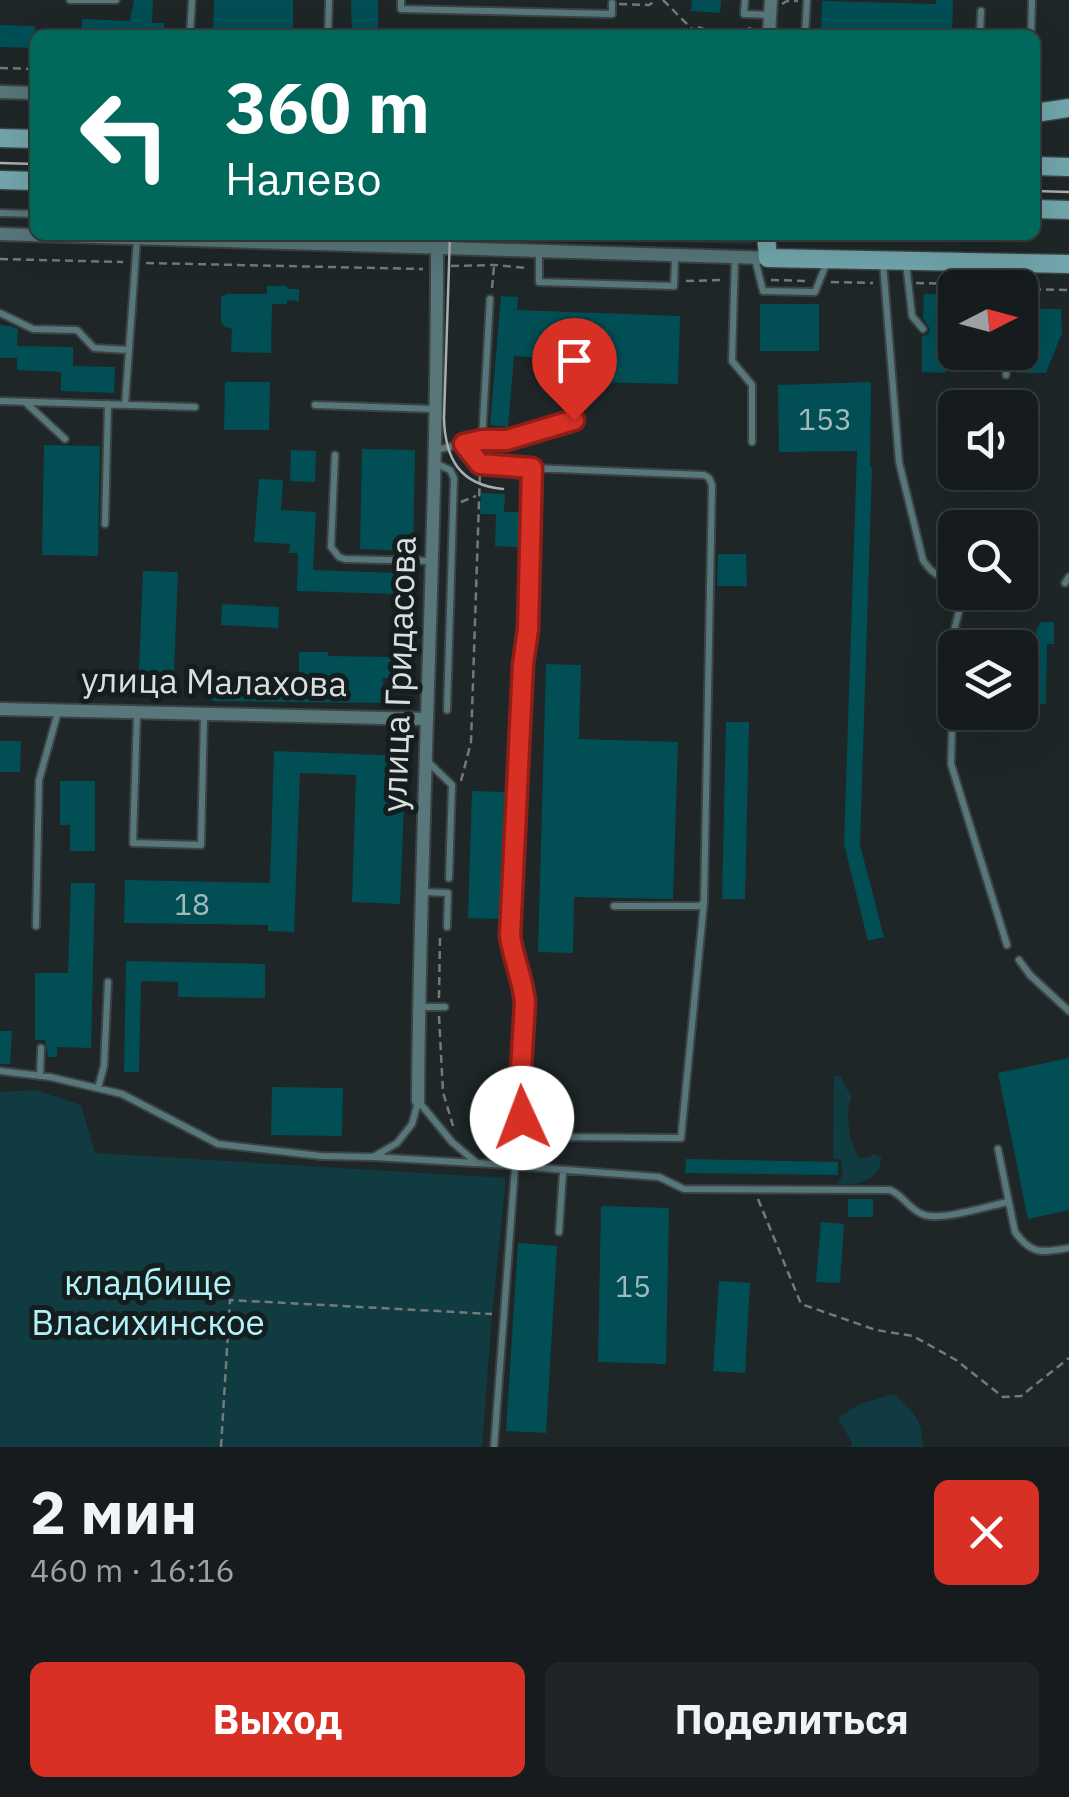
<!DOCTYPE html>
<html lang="ru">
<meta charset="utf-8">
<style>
body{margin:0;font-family:"IBM Plex Sans",sans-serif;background:#1f2526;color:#f1f3f6;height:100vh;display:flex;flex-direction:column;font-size:38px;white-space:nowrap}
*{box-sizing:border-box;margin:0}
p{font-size:32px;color:#9ea1a4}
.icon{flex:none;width:55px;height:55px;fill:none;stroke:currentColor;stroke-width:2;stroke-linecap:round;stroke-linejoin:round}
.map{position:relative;height:1447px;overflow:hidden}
.drawer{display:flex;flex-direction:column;background:#161c1d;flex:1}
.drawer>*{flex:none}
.top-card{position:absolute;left:30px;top:30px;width:1010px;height:210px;border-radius:15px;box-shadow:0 10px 40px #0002,0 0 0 2px #353a3b;background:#00695c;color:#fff;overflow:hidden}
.needle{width:65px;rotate:84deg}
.tools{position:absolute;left:938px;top:270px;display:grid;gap:20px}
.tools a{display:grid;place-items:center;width:100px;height:100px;border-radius:15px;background:#161c1d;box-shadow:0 10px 40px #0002,0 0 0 2px #353a3b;font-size:50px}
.pin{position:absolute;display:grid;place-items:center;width:85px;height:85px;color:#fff;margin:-102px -42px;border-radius:50% 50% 50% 0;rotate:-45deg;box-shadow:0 0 10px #0007}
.pin .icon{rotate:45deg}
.me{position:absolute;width:110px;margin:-55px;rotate:358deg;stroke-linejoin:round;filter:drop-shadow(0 0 8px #0008)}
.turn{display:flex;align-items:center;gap:35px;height:210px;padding:0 30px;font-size:45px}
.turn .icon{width:130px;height:130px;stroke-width:2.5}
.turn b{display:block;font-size:70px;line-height:85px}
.round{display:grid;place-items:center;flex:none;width:105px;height:105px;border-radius:15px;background:#1f2526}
.head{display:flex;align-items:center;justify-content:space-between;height:170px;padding:0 30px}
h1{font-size:60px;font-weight:700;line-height:75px}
.primary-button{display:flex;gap:20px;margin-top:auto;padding:20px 30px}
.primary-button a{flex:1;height:115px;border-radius:15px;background:#d93025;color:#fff;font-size:40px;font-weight:700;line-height:115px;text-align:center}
.primary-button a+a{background:#1f2526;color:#f1f3f6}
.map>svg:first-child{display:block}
.green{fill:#103b40}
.building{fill:#014f55}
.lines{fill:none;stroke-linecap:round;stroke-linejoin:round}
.lane-casing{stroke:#3c4344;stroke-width:10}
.street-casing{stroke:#3c4344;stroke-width:16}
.secondary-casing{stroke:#3c4344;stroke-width:21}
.path{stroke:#737a7a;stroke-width:2.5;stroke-dasharray:8 5;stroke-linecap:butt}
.lane{stroke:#57777a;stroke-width:6}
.street{stroke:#57777a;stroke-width:12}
.secondary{stroke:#71a6ac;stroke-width:18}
.tram{stroke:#a9aeaf;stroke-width:2.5}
.route-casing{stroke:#8d1f18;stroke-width:25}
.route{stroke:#d93025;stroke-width:18}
.labels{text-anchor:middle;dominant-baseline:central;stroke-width:10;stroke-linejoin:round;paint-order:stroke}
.number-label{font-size:30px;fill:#a3babc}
.street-label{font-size:35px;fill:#d9dede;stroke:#151d1e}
.park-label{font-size:35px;fill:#aff2fa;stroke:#151d1e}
</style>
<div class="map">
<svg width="1069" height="1447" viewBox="0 0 1069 1447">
<rect width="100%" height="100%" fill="#1e2627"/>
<path class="green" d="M477,235h282l-4,7 -6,2 -268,-6z
M834,1075l7,2 3,8 8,11c-8,16 -3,46 7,62h10l5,-4 7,3c1,23 -24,29 -43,27l5,-11 -2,-13 -8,-1z
M35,1090l46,15 14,48 411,25 -14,136 -10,133h-482v-355z
M894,1394c20,20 28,23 29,53h-72l1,-4 -14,-25 22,-14z"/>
<path class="building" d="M134,0h19l-1,23h12v12h-83l1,-16 48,2z
M214,0h79v35h-80z
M351,0h27v35l-26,-1z
M692,0h29l-1,13 -29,-2z
M936,0h17l-1,35h-131l1,-34 114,3z
M0,25l35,1v22l-35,-1z
M267,286h20v3h12v12l-12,-1v4h-15l-1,49 -40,-1 1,-23 -7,-2 -4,-5v-25l6,-3h40z
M924,294h24l-1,25 -7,10 2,4 4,3v37l-24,-1v-36l6,-2 2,-5 -7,-11z
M501,296l17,1 -1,13 163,6 -2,68 -88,-2 1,-44 -44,-2 -1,22 -32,-2 -6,71 -18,-2z
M760,304h59v47h-59z
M1020,309h41l1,24 -16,40h-29l-1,-21h4z
M0,325l10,1 8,3 -1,17 56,1v19l42,1 -1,26 -53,-2v-19l-44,-2v-12h-17z
M225,382h45l-1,48h-45z
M871,382l-1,85h2l-12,378 24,92 -16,4 -24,-97 13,-393 -78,1 -1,-67z
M44,445l56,1 -2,110 -56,-1z
M362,449l53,1 -2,101 -53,-2z
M291,450l25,1 -1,31 -25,-1z
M259,479l24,1 -2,30 35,2 -3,58 84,3v21l-100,-3 1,-38h-9l1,-9 -36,-2z
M481,493l24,1 -1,18h16l-1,35 -24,-1 1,-32h-16z
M718,554h28l1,32h-30z
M143,571l35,1 -5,124 -35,-1z
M222,604l57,3 -1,21 -57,-3z
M1041,622h13v22h-7l-1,60h-12l2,-74z
M391,631l24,1 -1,46h-31l-1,25 -170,-2v-25l87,1v-25h29v4l62,1z
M546,664l35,1 -2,74 99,3 -5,157 -99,-2 -1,56 -35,-1z
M726,722h23l-4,177h-23z
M0,741h21l-1,31h-20z
M274,751l132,5 -6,148 -48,-2 4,-127 -56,-2 -6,159 -26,-1v-6l-144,-2 1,-43 145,3z
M60,781h35v70h-25v-26h-10z
M472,791l34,1 -4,127 -34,-1z
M71,883h24l-4,165 -34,-1v10h-9l-3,-17h-10v-67h33z
M126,961l139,3v34l-87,-1v-15l-37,-1 -2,91h-15z
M0,1031h12l-2,33h-10z
M1069,1058v152l-41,9 -30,-146z
M272,1087l71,1 -1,48 -71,-1z
M686,1159l152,3v13l-153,-2z
M848,1199h25v18h-25z
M601,1206l68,2 -3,156 -68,-2z
M821,1222l23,2 -4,59 -24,-1z
M518,1243l39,3 -11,187 -40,-2z
M719,1281l31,2 -5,90 -32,-2z"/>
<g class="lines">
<defs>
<path id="lane" d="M70,0h46
M401,0v9l211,5v-11
M745,0l-1,14 25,1
M190,35l2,-35
M328,35l1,-35
M805,35l2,-35
M980,35l1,-24
M1031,35l1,-35
M0,213l35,1
M539,252v30l135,4 1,-29
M735,257l-3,104 20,24v57
M755,259l8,32 52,1 12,-30
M883,263l16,199 24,98c9,14 16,17 32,20
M906,263l6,53 11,13
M964,288l4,-24
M1007,288l1,-24
M0,313l33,16 44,1 17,18 35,2
M947,329l8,-9
M1006,375l1,-23
M0,401l195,6
M25,402l40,37
M125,405l12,-166
M315,405l119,4
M482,440h25l67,-20
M464,444l16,20 25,3 199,8 5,3 3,7 -8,417 -4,4h-86
M435,450l47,-10 8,-141
M335,455l-4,92 8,10 6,2 86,2
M435,463l15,7 4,8 -7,232
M532,468l-4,161 -5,34 -13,273c3,22 13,43 15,66l-6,103 3,13 19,14 20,5 120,1 23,-236
M105,524l3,-120
M1065,583l4,-6
M964,592l-9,35 -4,137 56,181
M137,714l-4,129 68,2 3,-131
M427,761l25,24 -3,93
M423,892l25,1 -1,34
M36,926l3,-146 19,-68
M1019,960l11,15 39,36
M420,1007h25
M0,1071l50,6 72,17 96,50 103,12 52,1 24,-14 15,-19 6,-22
M40,1076l1,-28
M98,1088l6,-22 4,-84
M419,1102l33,40 25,21 182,14 25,12 206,1c13,5 19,19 32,24 17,8 66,-8 86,-12
M998,1149l17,83c17,24 28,20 54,16
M373,1157l102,6
M559,1232l4,-61
M494,1447l21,-280"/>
<path id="street" d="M769,35l2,-35
M0,92l35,1
M0,234l768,24
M0,709l427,10
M418,1101c2,-289 20,-577 19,-866"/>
<path id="secondary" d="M1035,113l34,-5
M0,138l35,1
M1035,166l34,1
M0,180l35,1
M1035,209l34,1
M766,235l2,23 301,6"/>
</defs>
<use href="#lane" class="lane-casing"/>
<use href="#street" class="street-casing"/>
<use href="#secondary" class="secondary-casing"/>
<path class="path" d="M663,0l29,29
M619,4l30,1 7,-5
M782,4l5,-3h11
M688,35c5,-10 16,-10 21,0
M749,35l1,-13
M0,68l35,1
M0,259l123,3
M146,263l277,6
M451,266l43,-1 34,3
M771,280l37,1
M686,281l37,-1
M831,282l42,1
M916,283l37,1
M976,284h22
M492,288l2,-22
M1020,289l49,1
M461,502l15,-6
M461,781l10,-39 9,-271
M439,998l1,-62
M439,1016l4,76 10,34
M758,1199l43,105 75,26 37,6 43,24 47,37 18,-1 48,-38
M221,1447l9,-147 262,14"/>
<use href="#lane" class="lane"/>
<use href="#street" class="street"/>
<use href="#secondary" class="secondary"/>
<path class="tram" d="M0,163l35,1
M1035,191l34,1
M450,235l-6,183c1,41 16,67 59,71"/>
</g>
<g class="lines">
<defs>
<path id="route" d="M522,1118l-3,-13 6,-103c-2,-23 -12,-44 -15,-66l13,-272 5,-35 4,-161 -52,-4 -16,-20 18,-4h25l67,-20"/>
</defs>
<use href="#route" class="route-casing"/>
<use href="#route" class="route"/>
</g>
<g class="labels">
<g class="number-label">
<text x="825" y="418">153</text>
<text x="192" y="903">18</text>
<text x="633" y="1285">15</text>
</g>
<g class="street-label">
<text transform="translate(398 674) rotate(-88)">улица Гридасова</text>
<text transform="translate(214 681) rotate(1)">улица Малахова</text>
</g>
<g class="park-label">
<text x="148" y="1282">кладбище<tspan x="148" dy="40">Власихинское</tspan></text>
</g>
</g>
</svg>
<div class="tools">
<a><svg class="needle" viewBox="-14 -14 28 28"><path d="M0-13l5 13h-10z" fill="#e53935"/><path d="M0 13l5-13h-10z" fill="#9ea1a4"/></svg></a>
<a><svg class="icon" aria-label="sound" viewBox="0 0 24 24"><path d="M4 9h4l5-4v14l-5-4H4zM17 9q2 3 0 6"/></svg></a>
<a><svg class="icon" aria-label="search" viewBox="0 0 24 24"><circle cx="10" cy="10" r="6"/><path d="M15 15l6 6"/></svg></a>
<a><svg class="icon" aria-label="layers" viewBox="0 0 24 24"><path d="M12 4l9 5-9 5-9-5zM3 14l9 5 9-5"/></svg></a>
</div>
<div class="pin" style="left:574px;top:420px;background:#d93025"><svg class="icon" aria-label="arrive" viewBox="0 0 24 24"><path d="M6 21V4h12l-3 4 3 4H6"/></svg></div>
<svg class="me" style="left:522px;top:1118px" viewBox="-20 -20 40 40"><circle r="19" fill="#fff"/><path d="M0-13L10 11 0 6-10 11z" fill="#d93025"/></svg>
<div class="top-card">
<div class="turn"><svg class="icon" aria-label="left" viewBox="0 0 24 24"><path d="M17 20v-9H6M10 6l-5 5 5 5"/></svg><div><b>360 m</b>Налево</div></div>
</div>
</div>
<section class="drawer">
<div class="head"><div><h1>2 мин</h1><p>460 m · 16:16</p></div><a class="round" style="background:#d93025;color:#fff"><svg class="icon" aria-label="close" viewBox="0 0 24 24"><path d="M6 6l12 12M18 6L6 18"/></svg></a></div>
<div class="primary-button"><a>Выход</a><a>Поделиться</a></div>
</section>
